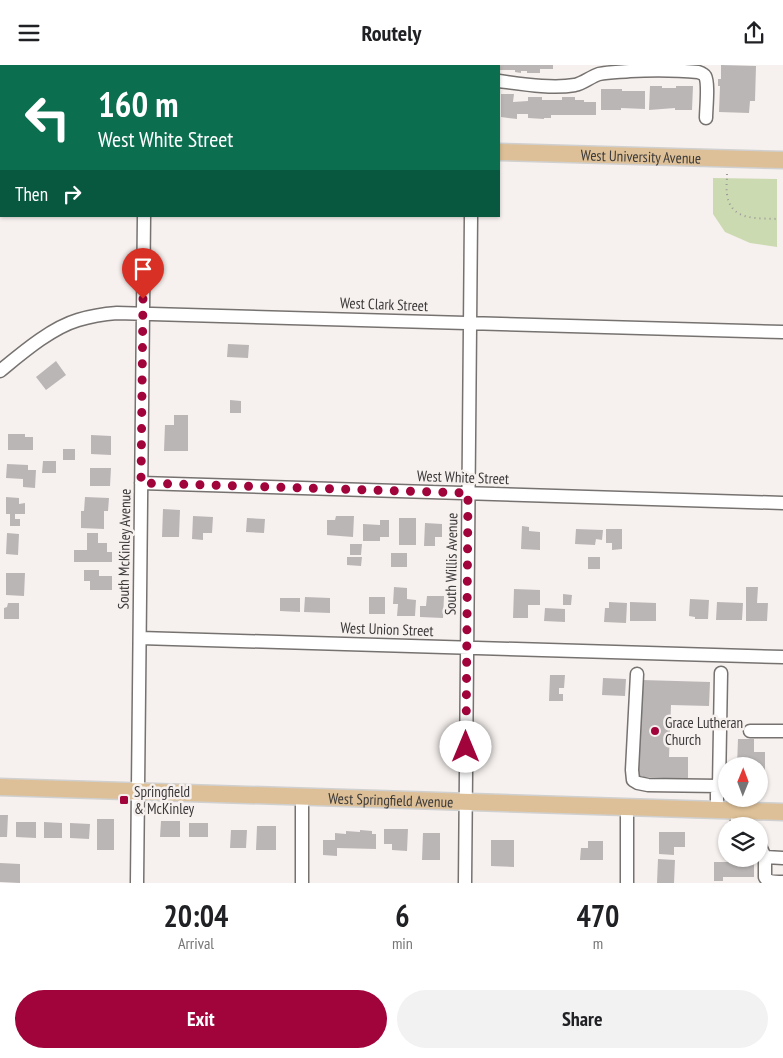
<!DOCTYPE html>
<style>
body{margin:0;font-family:"PT Sans Narrow",sans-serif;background:#f2f2f2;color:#202124;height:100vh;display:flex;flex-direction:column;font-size:19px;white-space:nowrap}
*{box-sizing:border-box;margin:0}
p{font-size:16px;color:#757577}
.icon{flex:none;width:28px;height:28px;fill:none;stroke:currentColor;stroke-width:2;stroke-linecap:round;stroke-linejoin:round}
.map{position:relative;height:818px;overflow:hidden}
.details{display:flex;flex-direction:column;background:#fff;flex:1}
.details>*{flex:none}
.top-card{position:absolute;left:0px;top:0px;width:500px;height:152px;box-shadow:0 1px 4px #0004;background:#0b6e4f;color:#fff;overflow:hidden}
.needle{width:32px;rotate:1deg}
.buttons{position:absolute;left:718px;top:692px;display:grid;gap:10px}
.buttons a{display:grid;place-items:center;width:50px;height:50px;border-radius:50%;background:#fff;box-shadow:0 1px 4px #0004;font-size:25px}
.pin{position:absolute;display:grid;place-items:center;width:42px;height:42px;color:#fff;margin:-51px -21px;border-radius:50% 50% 50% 0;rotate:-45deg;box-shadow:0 0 5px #0007}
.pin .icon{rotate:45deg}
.me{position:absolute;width:55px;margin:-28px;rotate:0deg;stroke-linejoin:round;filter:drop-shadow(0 0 4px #0008)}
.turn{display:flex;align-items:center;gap:18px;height:105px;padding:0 15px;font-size:22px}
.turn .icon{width:65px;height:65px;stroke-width:2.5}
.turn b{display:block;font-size:35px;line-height:42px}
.then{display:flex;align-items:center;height:48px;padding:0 15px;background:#0003;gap:10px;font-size:19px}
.eta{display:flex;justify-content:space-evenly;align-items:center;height:85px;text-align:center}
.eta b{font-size:30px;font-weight:700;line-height:35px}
.cta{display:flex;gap:10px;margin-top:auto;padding:10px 15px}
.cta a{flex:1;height:58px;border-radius:30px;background:#a1033b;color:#fff;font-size:20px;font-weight:700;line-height:58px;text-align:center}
.cta a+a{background:#f2f2f2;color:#202124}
header{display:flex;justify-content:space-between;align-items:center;height:65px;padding:0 15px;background:#fff;font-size:22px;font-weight:700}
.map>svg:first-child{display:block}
.green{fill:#ccdab2}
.building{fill:#bbb6b6}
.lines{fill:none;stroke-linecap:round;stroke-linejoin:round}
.minor-casing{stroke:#767270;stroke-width:15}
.major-casing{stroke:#d0d0d0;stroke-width:19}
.path{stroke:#9b9796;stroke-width:2;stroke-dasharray:1 4;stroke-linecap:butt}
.minor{stroke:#fff;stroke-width:12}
.major{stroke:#ddc097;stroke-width:16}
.route{stroke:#a1033b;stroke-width:9;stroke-dasharray:0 16.2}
.poi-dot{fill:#a1033b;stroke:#f6f1ef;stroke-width:2}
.labels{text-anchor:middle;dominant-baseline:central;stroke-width:5;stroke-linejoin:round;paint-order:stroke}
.street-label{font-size:15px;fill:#3c3a3a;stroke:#f6f1ef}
.poi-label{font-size:15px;fill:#3c3a3a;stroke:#f6f1ef;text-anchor:start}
</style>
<header><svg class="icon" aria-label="menu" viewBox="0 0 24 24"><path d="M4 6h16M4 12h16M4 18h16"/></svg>Routely<svg class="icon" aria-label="share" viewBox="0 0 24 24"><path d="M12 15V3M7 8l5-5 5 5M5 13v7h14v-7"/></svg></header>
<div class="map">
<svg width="783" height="818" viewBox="0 0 783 818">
<rect width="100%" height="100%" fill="#f6f1ef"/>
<path class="green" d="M713,113l64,1v68l-27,-4 -25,-11 -12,-18z"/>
<path class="building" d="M500,0h53v4h-13v4h-13v-2h-6v2l-6,-1v-2h-15z
M721,0l35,1 -1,35h-5l-1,12 -30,-1 1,-26h-2v-7h3z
M650,21h12v2h14v-2h17l-1,24h-17v-2l-26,2z
M601,24h21v2h23v18l-24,-1v2h-20z
M501,29h13l-1,8 15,-1v-4h14v3h20v-3h13v3h9v2h12v13h-45v3h-7v1l-16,-1v-4h-11v5l-16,-2z
M228,279l21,1 -1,13 -21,-1z
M56,296l10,14 -20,15 -10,-13z
M230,335l11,1v12h-11z
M174,350h14v36h-24l1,-26h9z
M8,369h17v3h8v13h-25z
M91,370l20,1v19l-20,-1z
M63,384h12v11h-12z
M43,396h13v12h-14z
M7,399l21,1v5h8l-1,18 -12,-1v-8l-17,-1z
M90,403h21l-1,18h-20z
M6,432l13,1v6l6,-1v11h-10v5h5v7h-10v-12h-4z
M85,432l24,1 -1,13h-4v18l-23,-1v-17h3z
M163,444l17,1 -1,27h-17z
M193,451l20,1 -1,16h-9v7l-11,-1z
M336,451h18l-1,21 -26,-2v-15h8z
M247,453l18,1 -1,14 -18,-1z
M399,453h17v27h-17z
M380,455h9v17h-9v4h-17v-17l17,1z
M425,458l17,1v13h-7v9h-11z
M522,461l7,1v4l11,1v18l-19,-1z
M576,464l27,1 -1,10 -6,-1 -1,6 -20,-1z
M606,464h16v20l-10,1v-7h-6z
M7,468l12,1 -1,21 -12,-1z
M87,468h11v10h9v9h5v10h-38v-12h13z
M350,479h12l-1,11h-11z
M391,488h16v14h-16z
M347,492h15l-1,9 -14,-1z
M588,492h12v12h-12z
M84,505h15v6h13v14h-22v-9h-6z
M6,508h19l-1,23 -18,-1z
M394,522l13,1v11l9,1 -1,16h-18l1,-12h-5z
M746,522h12l-1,16h11l-1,18h-21z
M514,524l26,1v15h-12v13h-15z
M563,529l9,1 -1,10h-8z
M427,531h17l-1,22 -23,-1v-11h6z
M305,532l25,1v15l-26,-1z
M369,532h16v17h-16z
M280,533h20v14l-20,-1z
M690,534l19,1 -1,19h-13v-2l-6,-1z
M609,537l18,1 -1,20 -22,-1 1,-14h4z
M630,537l26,1v18h-26z
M717,537l26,1 -1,17h-26z
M8,538h11v16h-15v-11l3,-1z
M545,543l20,1v13l-21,-1z
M550,610h15l-1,13h-5v6h4v7h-14z
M603,613l23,1 -1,17 -23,-1z
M642,615l68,2 -1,24 -38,-1 -2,52h19v22l-50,-2z
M738,674h16v13h11v29h-6v-15h-22z
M0,750h8l-1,22h-7z
M97,754h17v31h-17z
M161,756h19v16h-20z
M16,757h20v16l-20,-1z
M44,757l18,1v15h-18z
M70,758l20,1 -1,15 -19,-1z
M189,758h19v14h-19z
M257,761h19v24h-20z
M384,764h24l-1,22 -15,-1v-6h-8z
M231,765h16l-1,18h-16z
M360,765l12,1v3h4v15l-39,-1v8l-14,-1v-15h12v-7l11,1v-3l14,1z
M659,767h26v15h-11v8l-15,-1z
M423,768h17v27h-18z
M491,775h23v27l-23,-1z
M588,776h15v19h-23l1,-12h7z
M658,794l17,1 -1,23h-17z
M714,797h40v15h-31v4h-9z
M0,798l20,1v19l-20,-1z"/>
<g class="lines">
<defs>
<path id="minor" d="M145,1v-1
M472,1v-1
M499,16c23,3 53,8 76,4 9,-2 15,-8 24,-11 10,-2 21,-2 31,-3 22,-1 46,-1 68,1 3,1 6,2 7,4 4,7 1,33 1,42
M0,306c22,-18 51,-43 78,-51 13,-4 26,-6 39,-7l666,19
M141,418l642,20
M140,573l643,19
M637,609l-5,96 1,10 5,3 10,2 71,1
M750,666h33
M302,732v86
M627,742v76
M717,745v-16l2,-8 2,-113
M737,761v-16
M759,779l6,13v20c3,6 12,5 18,5
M765,792l18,1
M137,818l7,-667
M465,818l6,-667"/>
<g id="major">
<path d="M0,73h1"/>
<path id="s1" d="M499,87l284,8"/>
<path id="s2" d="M0,722l783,25"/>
</g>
</defs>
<use href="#minor" class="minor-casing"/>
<use href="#major" class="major-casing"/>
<path class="path" d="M727,109c0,6 -1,14 0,20 3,27 30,24 51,25"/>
<use href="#minor" class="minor"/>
<use href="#major" class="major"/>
</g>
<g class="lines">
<path class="route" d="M143,234l-2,184 327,10 -2,254"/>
</g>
<g class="poi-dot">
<circle cx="655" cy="666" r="5"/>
<rect x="119" y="730" width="10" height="10" rx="2.5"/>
</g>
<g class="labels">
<g class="street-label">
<text stroke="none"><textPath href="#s1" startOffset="142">West University Avenue</textPath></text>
<text transform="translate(384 239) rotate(2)">West Clark Street</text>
<text transform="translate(463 412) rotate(2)">West White Street</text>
<text transform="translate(124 484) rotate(-89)">South McKinley Avenue</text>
<text transform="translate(451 499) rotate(-89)">South Willis Avenue</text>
<text transform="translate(387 564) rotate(2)">West Union Street</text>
<text stroke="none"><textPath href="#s2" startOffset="391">West Springfield Avenue</textPath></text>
</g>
<g class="poi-label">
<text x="665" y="657">Grace Lutheran<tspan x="665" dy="17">Church</tspan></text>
<text x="134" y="726">Springfield<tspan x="134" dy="17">&amp; McKinley</tspan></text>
</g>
</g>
</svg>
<div class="buttons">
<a><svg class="needle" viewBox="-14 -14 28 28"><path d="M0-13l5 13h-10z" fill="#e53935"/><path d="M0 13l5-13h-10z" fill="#757577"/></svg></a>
<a><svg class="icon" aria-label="layers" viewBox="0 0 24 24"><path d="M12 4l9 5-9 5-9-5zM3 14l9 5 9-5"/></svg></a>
</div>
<div class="pin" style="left:143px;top:234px;background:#d93025"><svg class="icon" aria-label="arrive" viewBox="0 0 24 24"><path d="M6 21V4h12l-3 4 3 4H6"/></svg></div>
<svg class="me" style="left:466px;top:682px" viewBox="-20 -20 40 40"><circle r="19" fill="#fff"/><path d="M0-13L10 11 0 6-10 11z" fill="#a1033b"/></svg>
<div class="top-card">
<div class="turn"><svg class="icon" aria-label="left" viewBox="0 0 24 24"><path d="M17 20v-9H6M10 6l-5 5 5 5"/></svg><div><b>160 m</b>West White Street</div></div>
<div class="then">Then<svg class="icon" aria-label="right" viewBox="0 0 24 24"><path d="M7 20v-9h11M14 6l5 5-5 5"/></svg></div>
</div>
</div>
<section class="details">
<div class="eta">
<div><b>20:04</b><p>Arrival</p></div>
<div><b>6</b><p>min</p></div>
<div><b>470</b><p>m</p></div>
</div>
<div class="cta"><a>Exit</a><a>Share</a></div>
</section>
